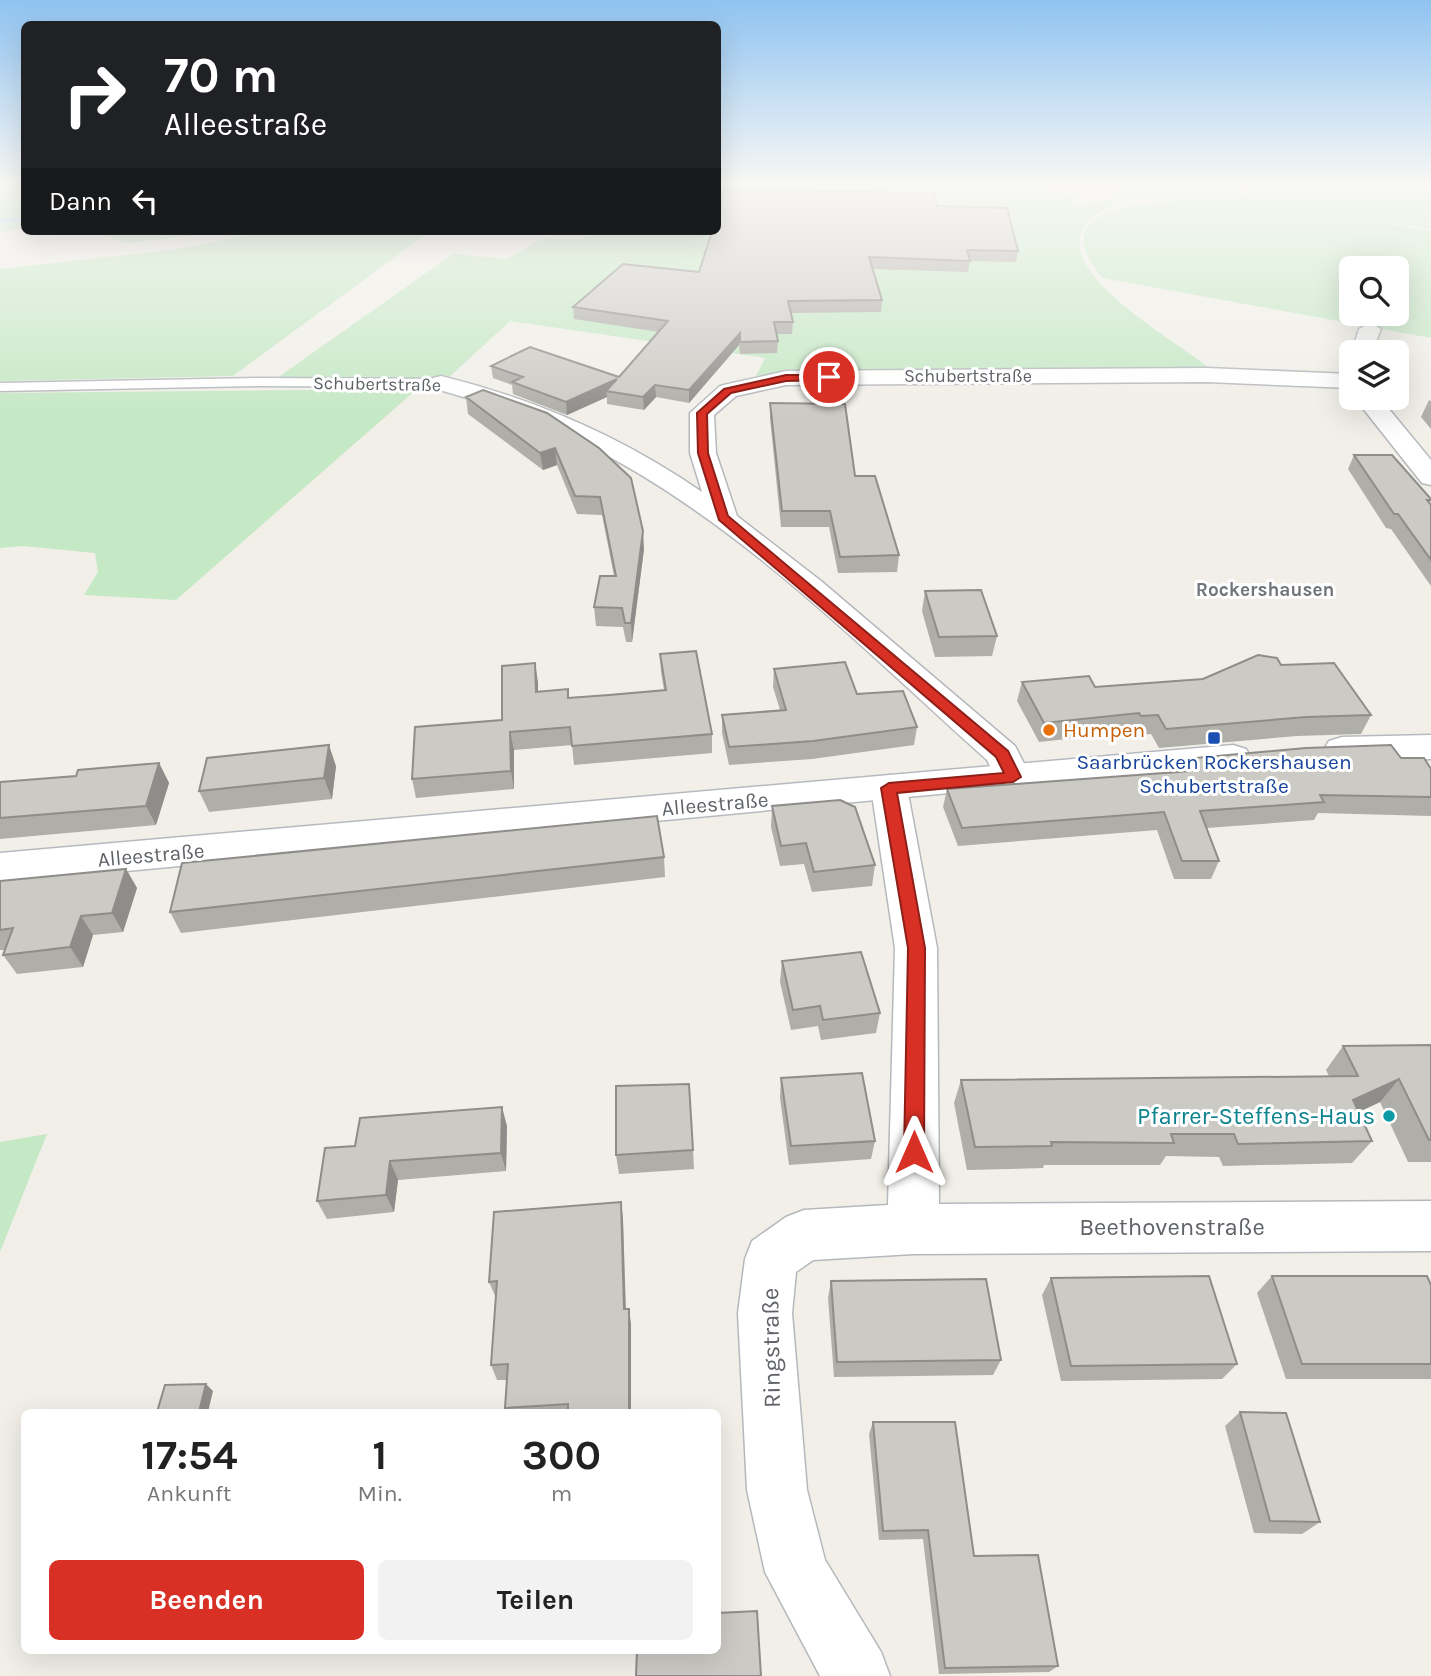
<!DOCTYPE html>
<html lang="de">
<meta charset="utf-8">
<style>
body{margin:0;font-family:Karla,sans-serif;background:#f2f2f2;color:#222;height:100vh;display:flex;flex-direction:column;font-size:26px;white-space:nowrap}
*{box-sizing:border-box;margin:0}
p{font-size:23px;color:#767676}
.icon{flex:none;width:38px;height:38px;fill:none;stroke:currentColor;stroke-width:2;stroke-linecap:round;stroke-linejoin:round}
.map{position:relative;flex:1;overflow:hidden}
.side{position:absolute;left:21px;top:1409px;width:700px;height:245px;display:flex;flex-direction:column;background:#fff;border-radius:10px;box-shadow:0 7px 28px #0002}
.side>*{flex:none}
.hud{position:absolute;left:21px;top:21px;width:700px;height:214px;border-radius:10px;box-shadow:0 7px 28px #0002;background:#202124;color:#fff;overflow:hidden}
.tools{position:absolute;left:1339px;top:256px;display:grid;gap:14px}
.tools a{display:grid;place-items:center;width:70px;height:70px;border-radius:10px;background:#fff;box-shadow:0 7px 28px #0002;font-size:35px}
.pin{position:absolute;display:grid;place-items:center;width:60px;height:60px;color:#fff;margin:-30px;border:4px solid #fff;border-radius:50%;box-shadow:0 2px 7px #0007}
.me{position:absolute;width:77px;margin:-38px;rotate:0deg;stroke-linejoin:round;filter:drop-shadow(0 0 5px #0008)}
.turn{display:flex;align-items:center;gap:24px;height:147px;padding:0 28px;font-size:32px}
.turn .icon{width:91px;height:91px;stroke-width:2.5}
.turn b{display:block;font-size:49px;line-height:60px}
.then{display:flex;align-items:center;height:66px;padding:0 28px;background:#0003;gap:14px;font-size:26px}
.eta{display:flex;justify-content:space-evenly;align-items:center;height:119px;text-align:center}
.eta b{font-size:42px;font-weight:700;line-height:49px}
.primary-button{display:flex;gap:14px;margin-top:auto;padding:14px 28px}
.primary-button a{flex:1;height:80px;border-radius:10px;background:#d93025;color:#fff;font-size:28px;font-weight:700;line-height:80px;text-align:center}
.primary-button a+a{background:#f2f2f2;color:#222}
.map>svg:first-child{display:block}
.green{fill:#c5e8c5;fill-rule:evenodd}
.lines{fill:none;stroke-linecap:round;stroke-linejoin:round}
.stream{fill:#aadaff;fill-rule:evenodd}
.lane-casing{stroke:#b5b8bc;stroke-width:3}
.street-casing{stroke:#b5b8bc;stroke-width:3}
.secondary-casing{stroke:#b6babf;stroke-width:3}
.lane{fill:#fff;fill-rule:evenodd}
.street{fill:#fff;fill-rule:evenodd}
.secondary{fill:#fff;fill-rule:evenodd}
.wall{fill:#afaea9}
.shaded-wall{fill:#8f8d8a}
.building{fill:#cccac5;stroke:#8f8d8a;stroke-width:2}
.route{fill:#d93025;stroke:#8d1f18;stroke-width:2}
.food-dot{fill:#e8710a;stroke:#fff;stroke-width:2.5}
.transit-dot{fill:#1a4fb4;stroke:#fff;stroke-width:2.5}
.culture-dot{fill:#0f9aa8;stroke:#fff;stroke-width:2.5}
.labels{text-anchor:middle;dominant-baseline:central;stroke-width:6;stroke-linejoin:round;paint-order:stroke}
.far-street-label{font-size:18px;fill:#5f6368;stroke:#fff}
.far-neighbourhood-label{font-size:19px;font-weight:bold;fill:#70757a;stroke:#fff}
.food-label{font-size:21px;fill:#c56008;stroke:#fff;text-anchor:start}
.transit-label{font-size:21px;fill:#164399;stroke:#fff}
.street-label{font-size:21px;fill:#5f6368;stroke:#fff}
.near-culture-label{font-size:24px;fill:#0d838f;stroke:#fff;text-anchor:end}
.near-street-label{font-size:24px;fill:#5f6368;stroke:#fff}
</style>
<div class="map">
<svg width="1431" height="1676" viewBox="0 0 1431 1676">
<rect width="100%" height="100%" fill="#f1efe8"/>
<path class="green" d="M0,183h24v45l-24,4z
M718,183h271c28,9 62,1 87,15l-4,6 98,-11 72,4 15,-14 174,1v45l-99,-14 99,16v107l-328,-60c-67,-76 56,-75 99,-80 -32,-4 -82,-2 -108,19 -60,48 85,124 116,152l-376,3 -78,4 9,-18 -255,-37 -63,58 -170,-1 176,-124 54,5 37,-21 36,1 26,-8h112zM1351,268h45v45h-45z
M1120,183h126l-11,12 -83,-4 -45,5 19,-8z
M92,231h136l-100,12z
M269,231h157l-1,4 -192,141 -233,5v-112l179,-20z
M417,389l-241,211 -92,-5 14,-23 -3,-19 -72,-7 -23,2v-155z
M47,1134l-47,118v-110z"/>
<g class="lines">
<path class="stream" d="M24,217v4l-24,2v-4z"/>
<defs>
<path id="lane" d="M260,378l181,1 6,4 -6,4 -181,-1 -260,5v-8z"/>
<path id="street" d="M1370,323l11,6 -9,23 -21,2 8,-25z
M1207,368l144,6v14l-144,-6 -421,3 -50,11 -22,19 2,38 21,63 84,65 194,165 16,31 -5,9 -13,3 -13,-3 -13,-26c-125,-112 -249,-239 -400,-315 -50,-25 -101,-42 -154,-57l-4,-5 4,-5 8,-2c94,23 181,61 261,116l-12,-39v-40l30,-27 8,-2 58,-13z
M1354,397h25l52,63v25l-9,-2z
M889,775l13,4 5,9 30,160 2,256 492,-3v50l-518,3 -100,6 -17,12 -4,41 15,177 18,70 56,92 9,24h-70l-55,-104 -18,-82 -9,-177 7,-54 7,-18 34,-24 18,-7 84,-5 7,-257 -24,-160 5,-9z"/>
<path id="secondary" d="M1431,735v24l-89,2 -13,-4 -5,-8 5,-8 13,-4z
M1233,745l13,4 5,8 -5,8 -1246,118v-30z"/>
</defs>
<use href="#lane" class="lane-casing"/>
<use href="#street" class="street-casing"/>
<use href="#secondary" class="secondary-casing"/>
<use href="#lane" class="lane"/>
<use href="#street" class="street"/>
<use href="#secondary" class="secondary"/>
</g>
<path class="wall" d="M937,206l81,45 -2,11 -46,-1 -2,11 -96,-3 10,31 -1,12 -90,1 2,9 -1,12h-15l1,7 -1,12 -37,1 -1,-9 -50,58 -33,-6 -12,13 -37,-6v-7l-40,18 -54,-21 -1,-9 -19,-7 -2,-12 128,11 40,-45 -85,-13 -1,-12z
M466,397l81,16 97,136 -12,93h-6l-3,-15 -27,-1 -2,-19 20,-31 -12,-61 -25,-1 -20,-49 -14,5 -75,-56z
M1429,400l2,1v28l-10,-12z
M770,403l85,73 44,79 -2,17 -59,1 -9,-46h-48l-11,-109z
M1354,455l77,44 -1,4 1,2v81l-40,-57 -5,-1 -38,-59z
M925,591l72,45 -5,20 -57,1 -13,-46z
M660,654l52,80v19l-138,12 -2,-20 -58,5v39l-98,9 -4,-19 90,-59 36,-38v9l30,-2 1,9 95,-8 -3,-18z
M1281,665l90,50 -10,19 -64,2 -138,12 -8,-14 -17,1 -2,-3 -93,10 -22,-41 5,-19 73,5 108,-8z
M774,669l83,25 60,33 -3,18 -102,14 -83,6 -7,-32v-18l58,-5 -7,-23z
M1401,758l30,11v47l-113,-3 -4,7 -107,8 12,33 -8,18h-37l-17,-49 -199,16 -15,-39 4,-18 231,-17 5,-13z
M159,763l10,20 -13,42 -156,14v-57l76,-6z
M336,766l-4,33 -123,13 -10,-21z
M772,806l103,59 -3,21 -60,6 -8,-28 -24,2 -9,-39z
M664,857l1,20 -484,56 -11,-21z
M126,869l11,19 -14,44 -30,3 -10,32 -66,7 -14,-19 2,-5h-5v-69z
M782,961l98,52 -4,20 -55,7 -3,-14 -27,4 -11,-48z
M1431,1045v117h-23l-28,-60 -21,10 13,29 -20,22 -129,3 -4,-9 -53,-1 -6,9h-116l-1,3 -76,2 -13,-67 7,-23 368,-4 -3,-6 17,-24z
M781,1078l94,63 -4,18 -82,6 -9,-67z
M507,1126l-1,45 -108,9 -4,32 -67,7 -10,-18 38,-55z
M693,1150l1,19 -75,5 -3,-19z
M621,1202l2,18 3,89h3l2,16v87h-124l-2,-4 2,-28h-10l-6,-15 5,-67 -7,-16z
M1272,1276l159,9v94h-145l-29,-86z
M1051,1278l186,86 -15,15 -161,2 -19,-86z
M831,1281l170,79 -8,15 -159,2 -6,-79z
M1240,1412l80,110 -18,12 -48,-1 -29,-107z
M873,1422l101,134 84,110 -9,6 -110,2 -16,-135 -44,1 -10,-106z"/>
<path class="shaded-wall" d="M740,333l-1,12 -50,58v-13z
M617,379l-11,12 1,6 -40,18 -1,-13z
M655,385l1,12 -12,13 -1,-13z
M555,448l2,17 -14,5 -3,-17z
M643,531l1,18 -12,93 -1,-19z
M535,663l3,19v28l-2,-18z
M510,732l4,18v39l-3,-18z
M329,745l7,21 -4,33 -8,-21z
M159,763l10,20 -13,42 -10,-19z
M126,869l11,19 -14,44 -11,-19z
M81,916l12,19 -10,32 -13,-20z
M1399,1079l-19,23 -45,21 18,-23z
M502,1107l5,19 -1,45 -5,-18z
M390,1161l8,19 -4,32 -8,-17z
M621,1202l2,18 3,105 -2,-16z
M629,1309l2,16v87h-2z
M206,1384l7,7 -5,21h-9z"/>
<path class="building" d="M724,189l210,4 3,13 70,2 11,43 -51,-1 3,11 -101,-4 13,43 -94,1 5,21h-19l4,19 -38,1v-9l-51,57 -34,-5 -12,12 -37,-6 11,-12 -51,23 -54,-20 11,-5 -32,-11 39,-19 89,30 49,-56 -95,-14 50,-43 76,8 13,-41h6v-20h3z
M483,390l64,23 52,35 32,30 12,53 -12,92h-6l-3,-15 -28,-1 6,-31h16l-16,-79 -25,-1 -20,-48 -15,5 -74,-56z
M770,403l75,1 10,72h20l24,79 -59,2 -10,-46h-48z
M1354,455h38l39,44v1h-4l4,5v55l-33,-46h-4z
M981,590l16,46 -58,1 -14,-46z
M696,651l16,83 -140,12 -2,-19 -60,5 1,39 -99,8 3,-52 87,-7v-54l33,-3 1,29 32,-3v9l41,-3 57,-5 -6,-36z
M1258,655l19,3 4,7 53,-2 37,52 -65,2 -140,12 -8,-14 -17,1 -2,-3 -95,10 -22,-41 67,-6 6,11 108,-8z
M845,662l12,32 46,-3 14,36 -104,14 -84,6 -7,-32 64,-5 -12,-41z
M329,745l-5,33 -125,13 8,-33z
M1391,745l10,13h23l7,11v28l-111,-2 4,7 -124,9 19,50h-37l-18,-49 -202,16 -15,-39 243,-18 -7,-12 123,-11z
M159,763l-13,43 -146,12v-36l76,-6 2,-6z
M840,800l15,7 20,58 -61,7 -8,-29 -25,3 -9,-40z
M657,816l7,41 -494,55 12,-49z
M126,869l-14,44 -31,3 -11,31 -67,8 10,-27 -13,2v-49z
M861,952l19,61 -57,7 -3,-14 -27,4 -11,-49z
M1431,1045v95h-2l-30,-61 -46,21 19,41 -134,3 -4,-10h-63l3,9 -123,-1 1,4 -77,1 -14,-67 397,-4 -15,-30z
M862,1073l13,68 -84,5 -10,-68z
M689,1084l4,66 -77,5v-69z
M502,1107l-1,46 -111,8 -4,34 -69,6 8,-53 30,-2 5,-28z
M621,1202l3,107h5v103h-61v-8l-63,4 3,-44 -17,1 6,-84 -8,1 5,-70z
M1209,1276l28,88 -166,2 -20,-88z
M1272,1276h155l4,9v79h-129z
M986,1279l15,81 -164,2 -6,-81z
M206,1384l-7,28h-42l8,-27z
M1240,1412l46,1 34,109 -50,-1z
M873,1422h82l19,134 64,-1 20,111 -113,2 -17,-138 -45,1z
M757,1611l4,65h-125l1,-26h81v-37z"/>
<linearGradient id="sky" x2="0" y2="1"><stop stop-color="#8fc3f1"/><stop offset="0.44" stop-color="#f9f8f5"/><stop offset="1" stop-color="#f9f8f5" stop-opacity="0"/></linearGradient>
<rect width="1431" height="417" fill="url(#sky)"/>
<path class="route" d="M786,375h43l5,2 -5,3 -43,1 -55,12 -24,21 1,39 20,63 280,235 13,26 -8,5 -116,11 28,155 -1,204 -3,7 -7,2 -7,-2 -3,-7 4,-204 -27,-160 8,-5 115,-10 -8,-16 -277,-237 -21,-67 -1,-40 27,-24z"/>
<circle class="food-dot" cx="1049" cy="730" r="7"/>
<rect class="transit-dot" x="1207" y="731" width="14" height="14" rx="3.5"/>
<circle class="culture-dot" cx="1389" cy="1116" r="7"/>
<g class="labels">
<g class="far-street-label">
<text x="968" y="376">Schubertstraße</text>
<text transform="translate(377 384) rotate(1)">Schubertstraße</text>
</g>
<g class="far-neighbourhood-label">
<text x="1265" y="590">Rockershausen</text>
</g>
<g class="food-label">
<text x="1063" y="730">Humpen</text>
</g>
<g class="transit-label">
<text x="1214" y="762">Saarbrücken Rockershausen<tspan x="1214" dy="24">Schubertstraße</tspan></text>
</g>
<g class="street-label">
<text transform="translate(715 804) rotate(-5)">Alleestraße</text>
<text transform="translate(151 855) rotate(-5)">Alleestraße</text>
</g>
<g class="near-culture-label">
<text x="1375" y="1116">Pfarrer-Steffens-Haus</text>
</g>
<g class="near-street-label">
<text x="1172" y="1227">Beethovenstraße</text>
<text transform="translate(771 1348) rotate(-91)">Ringstraße</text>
</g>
</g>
</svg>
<div class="tools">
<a><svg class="icon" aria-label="search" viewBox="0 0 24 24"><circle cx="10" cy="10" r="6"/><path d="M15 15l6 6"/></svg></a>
<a><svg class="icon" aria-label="layers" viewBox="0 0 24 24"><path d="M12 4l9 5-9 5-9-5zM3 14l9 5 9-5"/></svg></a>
</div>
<div class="pin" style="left:829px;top:377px;background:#d93025"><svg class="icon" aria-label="arrive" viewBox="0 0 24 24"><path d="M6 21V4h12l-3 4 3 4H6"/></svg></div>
<svg class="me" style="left:914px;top:1152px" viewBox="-20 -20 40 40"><path d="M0-17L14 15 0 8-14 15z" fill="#d93025" stroke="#fff" stroke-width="4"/></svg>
<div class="hud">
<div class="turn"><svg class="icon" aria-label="right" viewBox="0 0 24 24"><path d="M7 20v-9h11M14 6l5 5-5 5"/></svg><div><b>70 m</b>Alleestraße</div></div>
<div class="then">Dann<svg class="icon" aria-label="left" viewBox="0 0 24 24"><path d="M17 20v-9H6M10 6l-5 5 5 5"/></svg></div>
</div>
<section class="side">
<div class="eta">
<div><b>17:54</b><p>Ankunft</p></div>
<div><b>1</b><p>Min.</p></div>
<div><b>300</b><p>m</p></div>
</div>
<div class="primary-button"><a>Beenden</a><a>Teilen</a></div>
</section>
</div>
